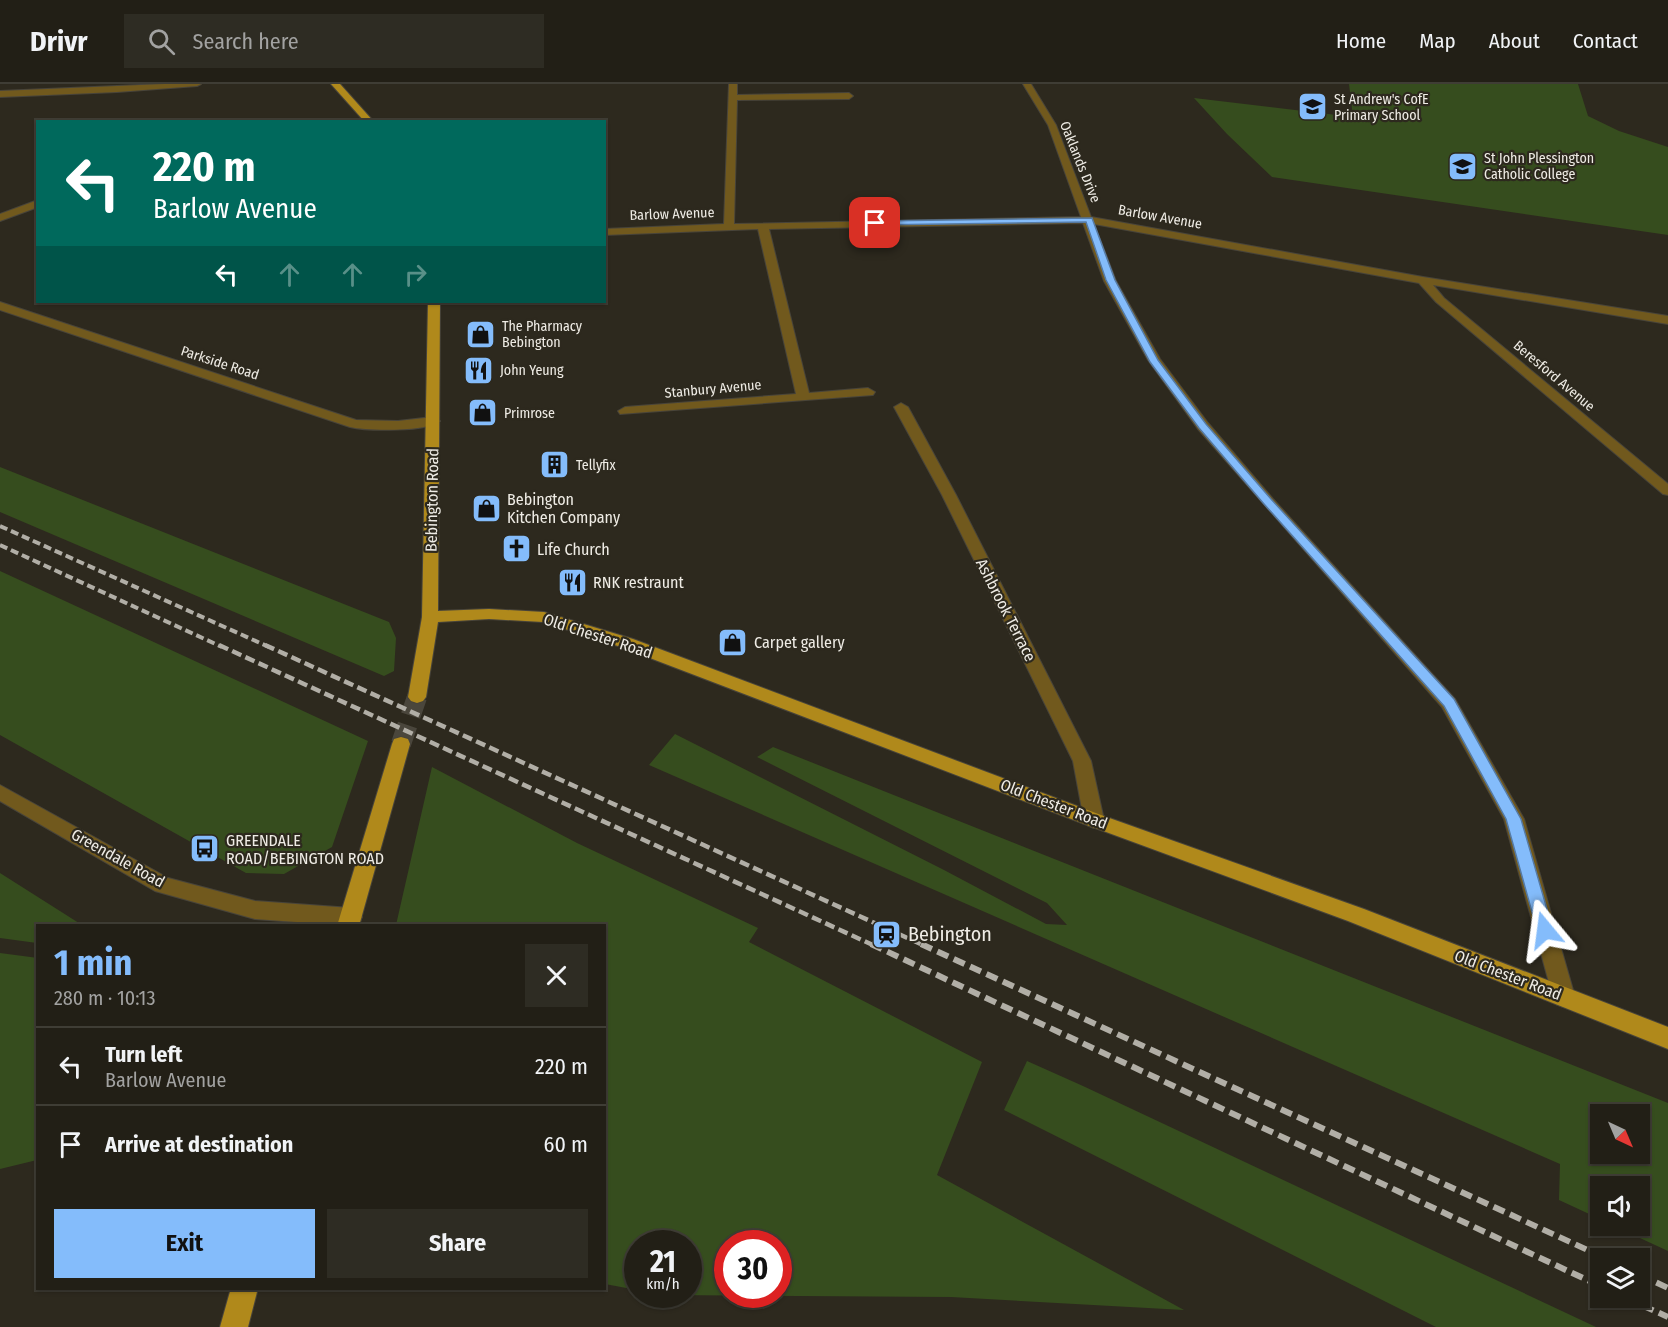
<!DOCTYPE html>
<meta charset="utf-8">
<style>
body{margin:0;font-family:"Fira Sans Condensed",sans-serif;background:#2e2c23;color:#f1f3f6;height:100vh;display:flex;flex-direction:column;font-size:22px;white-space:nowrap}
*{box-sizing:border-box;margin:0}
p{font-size:20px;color:#a2a2a1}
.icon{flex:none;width:33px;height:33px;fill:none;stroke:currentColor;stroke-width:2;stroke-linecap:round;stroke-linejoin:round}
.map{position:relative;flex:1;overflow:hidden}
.drawer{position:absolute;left:36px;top:840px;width:570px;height:366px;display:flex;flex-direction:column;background:#221f16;border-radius:0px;box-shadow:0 2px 4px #0004,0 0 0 2px #3f3d35}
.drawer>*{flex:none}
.banner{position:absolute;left:36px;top:36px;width:570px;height:183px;border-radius:0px;box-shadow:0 2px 4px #0004,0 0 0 2px #3f3d35;background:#00695c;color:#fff;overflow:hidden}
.needle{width:39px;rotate:136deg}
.tools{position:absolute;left:1590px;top:1020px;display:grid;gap:12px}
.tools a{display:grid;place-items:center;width:60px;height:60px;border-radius:0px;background:#221f16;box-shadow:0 2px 4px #0004,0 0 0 2px #3f3d35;font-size:30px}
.speed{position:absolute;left:624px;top:1146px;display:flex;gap:12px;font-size:30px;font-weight:700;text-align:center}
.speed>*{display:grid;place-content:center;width:78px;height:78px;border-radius:50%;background:#221f16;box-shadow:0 2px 4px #0004,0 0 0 2px #3f3d35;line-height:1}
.speed small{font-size:15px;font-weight:400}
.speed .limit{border:9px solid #d22;background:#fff;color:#111}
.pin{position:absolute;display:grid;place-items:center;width:51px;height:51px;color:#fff;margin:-26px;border-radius:12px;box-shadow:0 3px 9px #0006}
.me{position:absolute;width:66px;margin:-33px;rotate:344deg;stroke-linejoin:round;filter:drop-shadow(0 0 4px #0008)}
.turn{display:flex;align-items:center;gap:21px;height:126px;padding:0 18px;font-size:27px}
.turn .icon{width:78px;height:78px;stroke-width:2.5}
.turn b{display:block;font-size:42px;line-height:51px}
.lanes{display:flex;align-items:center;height:57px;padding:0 18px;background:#0003;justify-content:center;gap:30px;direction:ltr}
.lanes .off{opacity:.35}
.round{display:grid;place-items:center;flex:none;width:63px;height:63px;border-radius:0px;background:#2e2c23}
.head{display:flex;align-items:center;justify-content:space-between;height:102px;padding:0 18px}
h1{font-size:36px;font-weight:700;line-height:45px;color:#84bcfb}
.button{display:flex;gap:12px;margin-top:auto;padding:12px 18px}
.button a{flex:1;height:69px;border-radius:0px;background:#84bcfb;color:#111;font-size:24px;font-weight:700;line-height:69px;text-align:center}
.button a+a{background:#2e2c23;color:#f1f3f6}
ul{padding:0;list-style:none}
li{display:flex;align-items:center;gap:18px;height:78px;padding:0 18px;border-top:2px solid #3f3d35}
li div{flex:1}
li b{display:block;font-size:22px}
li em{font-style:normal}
header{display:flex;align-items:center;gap:36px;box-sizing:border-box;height:84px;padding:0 30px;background:#221f16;border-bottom:2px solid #3f3d35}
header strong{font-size:28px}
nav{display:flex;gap:33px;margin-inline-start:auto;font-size:21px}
.search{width:420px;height:54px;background:#2e2c23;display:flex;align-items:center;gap:15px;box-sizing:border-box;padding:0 21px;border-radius:0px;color:#a2a2a1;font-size:22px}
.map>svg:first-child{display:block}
.green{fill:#364d1e;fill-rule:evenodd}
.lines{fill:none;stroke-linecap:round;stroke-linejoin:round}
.major-tunnel{stroke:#4a463c;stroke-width:20;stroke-dasharray:20 10;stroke-linecap:butt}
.minor-casing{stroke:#48443a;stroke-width:2}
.major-casing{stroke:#48443a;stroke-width:2}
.minor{fill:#71591d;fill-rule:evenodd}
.major{fill:#b0891b;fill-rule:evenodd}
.rail-far2{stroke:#b1aea6;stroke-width:4;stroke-dasharray:8 4;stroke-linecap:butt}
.rail-far1{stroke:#b1aea6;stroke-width:4.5;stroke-dasharray:10 4.5;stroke-linecap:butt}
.rail{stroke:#b1aea6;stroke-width:6;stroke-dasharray:12 6;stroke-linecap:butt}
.route{fill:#84bcfb;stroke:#567aa3;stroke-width:1.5}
.labels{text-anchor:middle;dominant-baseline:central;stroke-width:4.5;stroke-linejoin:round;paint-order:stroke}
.far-poi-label{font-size:14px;fill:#efece5;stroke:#2d291e;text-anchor:start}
.far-street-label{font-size:14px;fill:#efece5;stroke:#2d291e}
.poi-label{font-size:16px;fill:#efece5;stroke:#2d291e;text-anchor:start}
.street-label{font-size:16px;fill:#efece5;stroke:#2d291e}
.near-poi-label{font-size:20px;fill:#efece5;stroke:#2d291e;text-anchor:start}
</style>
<header>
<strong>Drivr</strong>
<div class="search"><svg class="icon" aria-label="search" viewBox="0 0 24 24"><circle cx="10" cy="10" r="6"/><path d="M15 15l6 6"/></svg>Search here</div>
<nav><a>Home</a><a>Map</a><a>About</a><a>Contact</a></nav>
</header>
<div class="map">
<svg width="1668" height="1243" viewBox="0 0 1668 1243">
<rect width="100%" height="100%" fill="#2d291e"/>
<path class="green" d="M1349,0h229l10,32 31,15 49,16v88l-396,-58 -45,-43 -33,-36 159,19z
M0,383l389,155 7,16 -2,33 -10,5 -384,-164z
M0,487l368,170 -36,106 -48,27 -38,-1 -246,-138z
M675,650l269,136 102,54 21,1 -20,-22 -290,-146 16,-10 895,356v148l-54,-25h26v-40h-40v33l-41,-19 1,-36 -911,-399zM1600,1030h40v40h-40z
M432,683l145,76 181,85 -9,14 233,120 -45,113 247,135 -233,-13 -284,-2 21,-1v-50h-50l-1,46 -32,-6 -1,-358 -208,-1zM728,1160h50v50h-50z
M0,789l82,52 -44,1 -1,17 -37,-5z
M0,869l38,5 -1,202 -37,9z
M1027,977l56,25 513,241h-160l-432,-217z"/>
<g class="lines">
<path class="major-tunnel" d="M401,660l16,-47"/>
<defs>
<path id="minor" d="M164,0h37l-4,2 -80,6 -117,5v-6z
M729,0h8v11l112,-2 4,3 -4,3 -112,1 -3,124 347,-7 -33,-92 -25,-41h8l25,41 35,92 332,60 245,39v8l-235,-39 11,13 224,186v11l-5,-1 -227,-192 -17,-19 -325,-59 22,57 44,78 48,64 65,76 182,200 69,120 51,178 -3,7 -8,3 -8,-3 -3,-7 -49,-178 -62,-112 -244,-278 -50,-69 -44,-79 -21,-58 -314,6 40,164 59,-5 7,4 -2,3 -253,19 -2,-3 7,-4 171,-13 -38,-165 -154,6v-6l120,-5z
M38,116v7l-38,14v-7z
M0,218l356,118 42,1 35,-4 7,4c-11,11 -74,10 -90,6l-350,-117z
M901,319l7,4 48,88 135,266 13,59 -3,5 -7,3 -7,-3 -3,-5 -11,-59 -131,-266 -48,-88z
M0,701l168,93 87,23 96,7 8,3 3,6 -3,6 -7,3 -97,-7 -100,-28 -155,-90z"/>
<path id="major" d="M331,0h9l34,38h-9z
M428,218h12l-2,309 51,-2 55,3 89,27 468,176 263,94 304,118v22l-320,-128 -261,-96 -466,-178 -78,-25 -54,-3 -51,3 -12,75 -3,4 -6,2 -6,-2 -3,-4 14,-80z
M401,653l7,2 2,5 -51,182h-22l55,-182 2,-5z
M231,1204h27l-10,39h-28z"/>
</defs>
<use href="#minor" class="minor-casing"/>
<use href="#major" class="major-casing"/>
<use href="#minor" class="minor"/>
<use href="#major" class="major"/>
<path class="rail-far2" d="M0,442l269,121
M0,461l222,102"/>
<path class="rail-far1" d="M219,561l656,301
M265,561l660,301"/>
<path class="rail" d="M871,860l729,342
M921,860l684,314
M1640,1191l28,13
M1626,1214l42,19"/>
</g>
<path class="route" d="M1092,134l23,62 43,80 48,64 65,75 183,200 67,120 32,111 -2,5 -6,2 -6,-2 -2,-5 -31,-111 -62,-113 -180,-202 -65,-76 -49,-66 -44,-82 -20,-58 -211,3 -4,-2 4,-2z"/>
<defs>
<symbol id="school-square" viewBox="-11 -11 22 22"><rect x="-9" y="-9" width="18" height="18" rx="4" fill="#84bcfb" stroke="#2d291e"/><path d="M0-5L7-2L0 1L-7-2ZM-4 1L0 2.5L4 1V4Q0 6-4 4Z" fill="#111"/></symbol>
<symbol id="shop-square" viewBox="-11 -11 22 22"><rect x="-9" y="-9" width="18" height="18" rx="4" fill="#84bcfb" stroke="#2d291e"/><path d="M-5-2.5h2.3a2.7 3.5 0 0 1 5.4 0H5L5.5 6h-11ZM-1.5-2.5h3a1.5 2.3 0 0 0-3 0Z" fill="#111"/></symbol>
<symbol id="restaurant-square" viewBox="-11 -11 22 22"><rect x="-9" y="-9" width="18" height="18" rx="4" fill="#84bcfb" stroke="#2d291e"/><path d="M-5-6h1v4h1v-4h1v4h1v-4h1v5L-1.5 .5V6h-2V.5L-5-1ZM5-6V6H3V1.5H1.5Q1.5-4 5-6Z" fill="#111"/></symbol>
<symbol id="building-square" viewBox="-11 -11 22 22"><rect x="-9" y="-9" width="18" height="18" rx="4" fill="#84bcfb" stroke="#2d291e"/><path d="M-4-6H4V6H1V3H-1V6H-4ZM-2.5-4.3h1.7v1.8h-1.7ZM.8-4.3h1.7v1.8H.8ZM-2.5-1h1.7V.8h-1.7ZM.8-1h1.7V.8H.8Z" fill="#111"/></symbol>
<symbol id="church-square" viewBox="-11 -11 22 22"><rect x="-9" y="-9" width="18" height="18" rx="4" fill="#84bcfb" stroke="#2d291e"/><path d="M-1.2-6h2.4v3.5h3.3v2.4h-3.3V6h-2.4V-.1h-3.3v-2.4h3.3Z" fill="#111"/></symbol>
<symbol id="bus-square" viewBox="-11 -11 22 22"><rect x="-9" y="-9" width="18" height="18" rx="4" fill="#84bcfb" stroke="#2d291e"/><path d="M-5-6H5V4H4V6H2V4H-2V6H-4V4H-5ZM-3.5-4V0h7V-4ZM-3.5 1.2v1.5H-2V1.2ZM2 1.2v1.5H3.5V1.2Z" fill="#111"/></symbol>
<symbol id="station-square" viewBox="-11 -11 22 22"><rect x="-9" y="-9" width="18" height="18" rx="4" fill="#84bcfb" stroke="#2d291e"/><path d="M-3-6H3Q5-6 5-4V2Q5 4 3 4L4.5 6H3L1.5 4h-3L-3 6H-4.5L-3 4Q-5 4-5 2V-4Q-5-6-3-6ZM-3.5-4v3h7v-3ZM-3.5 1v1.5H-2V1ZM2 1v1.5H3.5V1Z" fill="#111"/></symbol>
</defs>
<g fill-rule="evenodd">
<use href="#school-square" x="1296" y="6" width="33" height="33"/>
<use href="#school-square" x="1446" y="66" width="33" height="33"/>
<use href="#shop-square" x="464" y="234" width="33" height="33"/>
<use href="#restaurant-square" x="462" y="270" width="33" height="33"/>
<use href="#shop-square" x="466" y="312" width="33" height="33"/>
<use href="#building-square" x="538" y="364" width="33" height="33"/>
<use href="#shop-square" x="470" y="408" width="33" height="33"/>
<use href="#church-square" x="500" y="448" width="33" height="33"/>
<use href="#restaurant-square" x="556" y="482" width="33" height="33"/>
<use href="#shop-square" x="716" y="542" width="33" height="33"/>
<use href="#bus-square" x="188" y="748" width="33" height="33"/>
<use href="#station-square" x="870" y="834" width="33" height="33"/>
</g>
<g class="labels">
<g class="far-poi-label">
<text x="1334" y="15">St Andrew's CofE<tspan x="1334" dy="16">Primary School</tspan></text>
<text x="1484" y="74">St John Plessington<tspan x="1484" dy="16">Catholic College</tspan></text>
<text x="502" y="242">The Pharmacy<tspan x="502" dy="16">Bebington</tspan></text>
<text x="500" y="286">John Yeung</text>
<text x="504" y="329">Primrose</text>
<text x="576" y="381">Tellyfix</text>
</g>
<g class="far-street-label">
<text transform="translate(1080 78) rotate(68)">Oaklands Drive</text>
<text transform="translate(672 130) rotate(-2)">Barlow Avenue</text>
<text transform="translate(1160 133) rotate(10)">Barlow Avenue</text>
<text transform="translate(220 279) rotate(18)">Parkside Road</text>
<text transform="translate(1554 292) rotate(40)">Beresford Avenue</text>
<text transform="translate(713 305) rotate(-5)">Stanbury Avenue</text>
</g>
<g class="poi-label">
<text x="507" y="415">Bebington<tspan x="507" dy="18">Kitchen Company</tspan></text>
<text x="537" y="465">Life Church</text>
<text x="593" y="498">RNK restraunt</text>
<text x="754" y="558">Carpet gallery</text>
<text x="226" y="756">GREENDALE<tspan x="226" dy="18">ROAD/BEBINGTON ROAD</tspan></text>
</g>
<g class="street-label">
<text transform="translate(432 416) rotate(-89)">Bebington Road</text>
<text transform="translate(1006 526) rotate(63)">Ashbrook Terrace</text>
<text transform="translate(598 552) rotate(18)">Old Chester Road</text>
<text transform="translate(1054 720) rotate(21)">Old Chester Road</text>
<text transform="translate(118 774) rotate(29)">Greendale Road</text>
<text transform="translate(1508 891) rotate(21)">Old Chester Road</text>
</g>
<g class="near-poi-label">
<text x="908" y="850">Bebington</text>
</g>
</g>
</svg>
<div class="tools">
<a><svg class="needle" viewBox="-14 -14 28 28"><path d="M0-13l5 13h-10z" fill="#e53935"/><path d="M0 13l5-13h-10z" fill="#a2a2a1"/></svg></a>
<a><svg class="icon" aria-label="sound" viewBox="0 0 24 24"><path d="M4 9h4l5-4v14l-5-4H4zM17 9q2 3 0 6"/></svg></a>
<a><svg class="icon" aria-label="layers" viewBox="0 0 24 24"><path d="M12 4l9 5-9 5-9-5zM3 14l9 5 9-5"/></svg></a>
</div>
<div class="speed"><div>21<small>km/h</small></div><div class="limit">30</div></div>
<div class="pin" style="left:875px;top:139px;background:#d93025"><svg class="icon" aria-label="arrive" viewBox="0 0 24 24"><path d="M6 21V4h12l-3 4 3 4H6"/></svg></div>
<svg class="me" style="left:1545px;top:846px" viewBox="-20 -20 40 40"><path d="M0-17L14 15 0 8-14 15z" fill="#84bcfb" stroke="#fff" stroke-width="4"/></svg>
<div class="banner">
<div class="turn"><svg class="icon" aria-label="left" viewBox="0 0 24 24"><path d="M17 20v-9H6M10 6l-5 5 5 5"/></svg><div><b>220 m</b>Barlow Avenue</div></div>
<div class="lanes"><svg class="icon" aria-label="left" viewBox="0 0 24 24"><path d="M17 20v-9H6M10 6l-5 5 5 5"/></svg><svg class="icon off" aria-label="ahead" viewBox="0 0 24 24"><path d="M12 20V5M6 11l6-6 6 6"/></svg><svg class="icon off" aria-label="ahead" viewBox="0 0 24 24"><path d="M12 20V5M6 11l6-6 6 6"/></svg><svg class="icon off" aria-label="right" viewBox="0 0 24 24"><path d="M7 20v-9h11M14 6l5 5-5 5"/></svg></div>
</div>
<section class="drawer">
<div class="head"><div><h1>1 min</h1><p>280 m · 10:13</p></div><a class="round"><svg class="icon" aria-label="close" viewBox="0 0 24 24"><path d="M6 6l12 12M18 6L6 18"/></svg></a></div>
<ul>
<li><svg class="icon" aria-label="left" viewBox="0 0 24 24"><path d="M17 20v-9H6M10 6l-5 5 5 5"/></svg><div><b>Turn left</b><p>Barlow Avenue</p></div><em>220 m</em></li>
<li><svg class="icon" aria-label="arrive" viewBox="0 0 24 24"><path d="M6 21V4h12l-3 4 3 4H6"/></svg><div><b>Arrive at destination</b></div><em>60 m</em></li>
</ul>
<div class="button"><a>Exit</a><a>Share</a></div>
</section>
</div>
